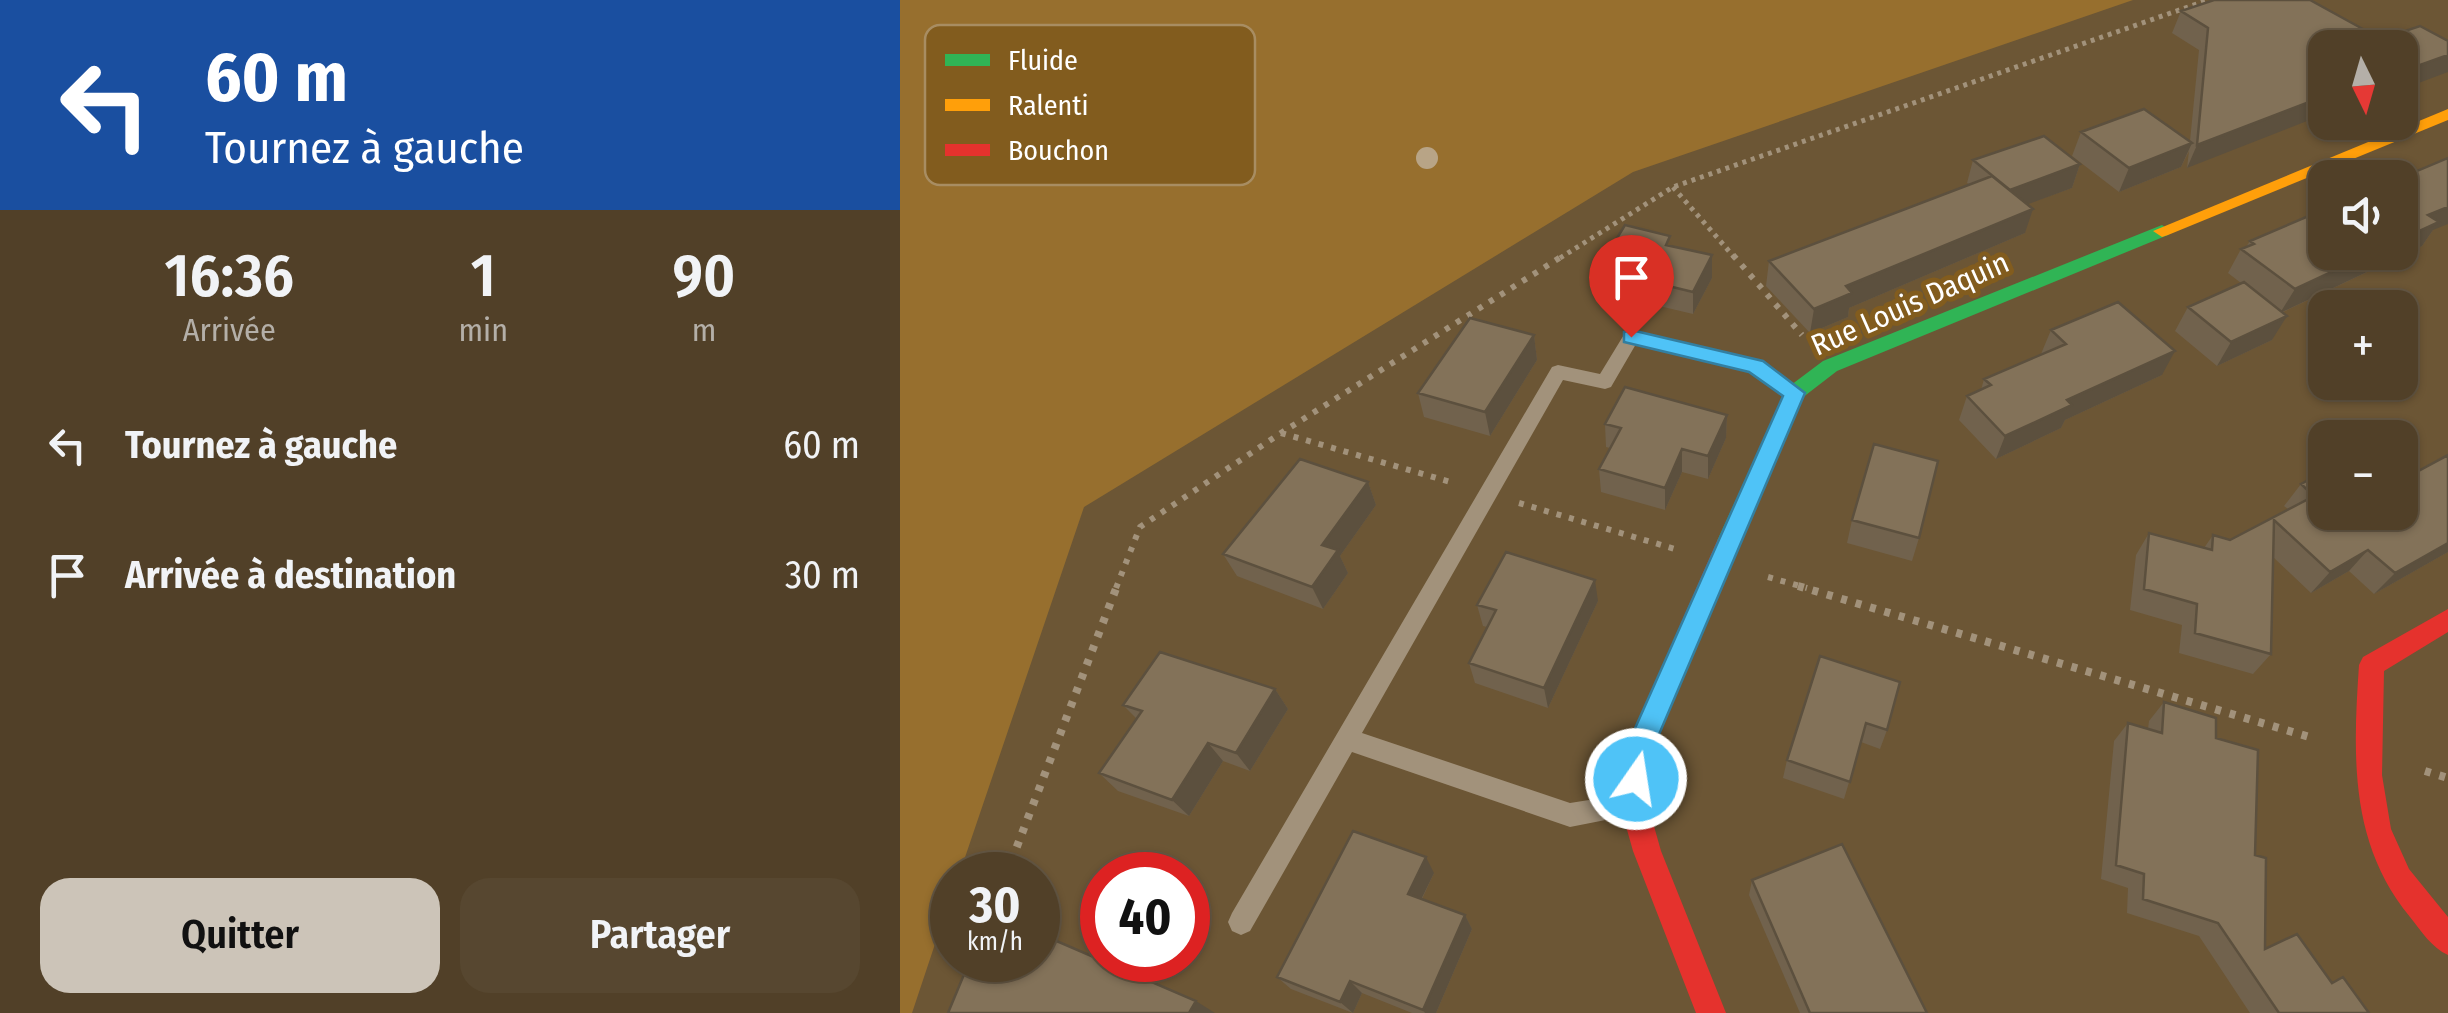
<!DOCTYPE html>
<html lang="fr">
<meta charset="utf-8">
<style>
body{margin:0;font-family:"Fira Sans Condensed",sans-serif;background:#574730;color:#f1f3f6;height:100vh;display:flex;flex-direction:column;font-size:38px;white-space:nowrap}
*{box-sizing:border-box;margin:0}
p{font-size:32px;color:#b4afa8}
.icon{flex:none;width:55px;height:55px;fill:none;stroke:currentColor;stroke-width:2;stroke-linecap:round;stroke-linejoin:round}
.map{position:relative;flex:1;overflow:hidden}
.sheet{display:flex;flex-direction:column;background:#514028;width:900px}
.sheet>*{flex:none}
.top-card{background:#1a4fa0;color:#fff;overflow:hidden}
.needle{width:65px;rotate:175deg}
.tools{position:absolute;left:1408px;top:30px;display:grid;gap:20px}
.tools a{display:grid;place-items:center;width:110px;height:110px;border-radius:20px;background:#514028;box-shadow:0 2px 8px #0004,0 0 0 2px #675945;font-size:50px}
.speed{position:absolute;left:30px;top:852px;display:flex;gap:20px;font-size:50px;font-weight:700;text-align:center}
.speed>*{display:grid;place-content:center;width:130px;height:130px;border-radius:50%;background:#514028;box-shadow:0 2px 8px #0004,0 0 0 2px #675945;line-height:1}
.speed small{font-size:25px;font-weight:400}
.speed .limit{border:15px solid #d22;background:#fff;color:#111}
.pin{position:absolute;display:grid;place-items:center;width:85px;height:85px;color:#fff;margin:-102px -42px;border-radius:50% 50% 50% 0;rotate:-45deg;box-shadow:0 0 10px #0007}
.pin .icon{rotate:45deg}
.me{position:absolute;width:110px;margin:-55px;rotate:13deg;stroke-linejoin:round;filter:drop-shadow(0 0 8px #0008)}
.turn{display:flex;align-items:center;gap:35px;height:210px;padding:0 40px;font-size:45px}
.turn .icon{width:130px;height:130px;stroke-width:2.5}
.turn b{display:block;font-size:70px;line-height:85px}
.eta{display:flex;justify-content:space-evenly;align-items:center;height:170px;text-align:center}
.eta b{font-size:60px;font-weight:600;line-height:70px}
.primary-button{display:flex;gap:20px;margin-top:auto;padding:20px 40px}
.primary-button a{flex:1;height:115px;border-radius:30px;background:#ccc4b8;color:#111;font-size:40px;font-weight:600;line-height:115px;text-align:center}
.primary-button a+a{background:#574730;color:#f1f3f6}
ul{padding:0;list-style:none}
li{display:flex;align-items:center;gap:30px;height:130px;padding:0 40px}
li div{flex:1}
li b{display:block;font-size:38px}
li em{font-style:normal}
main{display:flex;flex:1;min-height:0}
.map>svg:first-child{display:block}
.green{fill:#976f2e}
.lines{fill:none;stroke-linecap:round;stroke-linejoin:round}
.path-far2{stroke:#a2927b;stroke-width:5;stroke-dasharray:4 5;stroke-linecap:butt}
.path-far1{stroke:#a2927b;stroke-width:6;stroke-dasharray:5 8;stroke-linecap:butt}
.path{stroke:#a2927b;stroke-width:8;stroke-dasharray:6 9;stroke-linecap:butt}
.lane{fill:#a2927b;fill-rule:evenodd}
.fast{fill:#30b455;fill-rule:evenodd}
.slow{fill:#ff9f0a;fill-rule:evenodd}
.jam{fill:#e5322d;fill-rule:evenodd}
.tree{fill:#b8a486}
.wall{fill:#71624d}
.shaded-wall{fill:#5c503e}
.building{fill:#837259;stroke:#5c503e;stroke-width:2.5}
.route{fill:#4fc3f7;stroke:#337fa1;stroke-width:2.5}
.labels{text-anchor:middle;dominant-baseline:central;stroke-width:10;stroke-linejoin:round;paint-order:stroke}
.street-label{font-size:30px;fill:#fff;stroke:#825c1e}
.key{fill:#825c1e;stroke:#a88d62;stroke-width:2.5}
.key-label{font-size:28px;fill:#fff}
</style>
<main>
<section class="sheet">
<div class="top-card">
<div class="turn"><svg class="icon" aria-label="left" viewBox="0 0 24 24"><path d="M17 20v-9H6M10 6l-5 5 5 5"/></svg><div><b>60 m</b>Tournez à gauche</div></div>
</div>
<div class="eta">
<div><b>16:36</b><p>Arrivée</p></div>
<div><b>1</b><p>min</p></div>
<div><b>90</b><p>m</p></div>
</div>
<ul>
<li><svg class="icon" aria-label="left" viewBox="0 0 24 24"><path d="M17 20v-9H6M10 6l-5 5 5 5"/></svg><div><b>Tournez à gauche</b></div><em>60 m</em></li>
<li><svg class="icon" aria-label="arrive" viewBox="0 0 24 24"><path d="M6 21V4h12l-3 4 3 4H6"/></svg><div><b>Arrivée à destination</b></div><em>30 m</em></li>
</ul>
<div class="primary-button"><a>Quitter</a><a>Partager</a></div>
</section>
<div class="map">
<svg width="1548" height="1013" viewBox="0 0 1548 1013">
<rect width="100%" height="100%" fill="#6c5635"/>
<path class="green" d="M0,0h1233l-500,172 -549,335 -125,368h-7v18l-40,120h-12z"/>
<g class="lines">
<path class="path-far2" d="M773,187l62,71
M660,258l113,-71 535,-187"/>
<path class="path-far1" d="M833,255l69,80
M381,433l173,50
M619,503l156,46
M868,577l39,11
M216,588l24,-61 141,-94 283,-178"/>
<path class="path" d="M898,586l515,152
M1525,771l23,7
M106,875l111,-289"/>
<path class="lane" d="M731,331l131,30 41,32 -9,7 -44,-29 -114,-27 -25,43 -6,2 -42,-9 -201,353 208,70 57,-9 9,4 3,8 -3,8 -66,13 -218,-75 -102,179 -9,4 -9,-4 -4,-9 4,-9 320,-546 6,-2 42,9 25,-41z"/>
<path class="fast" d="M1262,225l9,6 -3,4 -331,136 -35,27 -65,150h-16l-4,-7 70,-153 36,-27z"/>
<path class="slow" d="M1548,109v11l-280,115 -6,2 -9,-6z"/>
<path class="jam" d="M829,532l8,2 4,7 -91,212 -2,52 13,46 65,162h-30l-63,-162 -13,-46 4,-52 93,-212 4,-7z
M1548,609v23l-64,39 -2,104 9,54 18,40 39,48v38c-16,-7 -27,-24 -38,-38 -61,-74 -57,-162 -51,-252l4,-8z"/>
</g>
<circle class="tree" cx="527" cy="158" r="11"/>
<path class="wall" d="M1281,11l200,28 67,2 -48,49v-42l-213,120 2,-17 -8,16 -62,25 -47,-36 9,-24 109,9 9,-91 -27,-17z
M1073,160l107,4 -8,24 -45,16 -2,29 -176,75 -1,9 -38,16 -44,-47 3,-25 200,-77 -2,-1z
M1533,230l-11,16 -139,66 -11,28 -55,26 -42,-35 13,-24 53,-24 -13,-10 13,-24 5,-2 4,-6z
M770,246l42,32 -19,36 -93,-22 -2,-23z
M1151,330l111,45 -97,45 -4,8 -65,31 -37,-39 8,-24 14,-6 3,-11 57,-25z
M634,335l3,25 -47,76 -66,-19 -6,-24z
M827,415l-1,23 -18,41 -26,-7 -17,38 -64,-18 -2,-23 11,-21 -4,-1 -1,-23z
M1548,455v97l-74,42 -25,-23 -38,22 -38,-36 -2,97 -18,20 -74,-21 3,-28 -52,-15 6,-55 13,-22 55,15 9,-13 17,5 58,-31 -4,-3 17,-22 99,28z
M468,482l8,23 -36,51 8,17 -25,36 -86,-33 -14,-22z
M952,520l67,18 -7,23 -65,-18z
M698,601l-50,107 -73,-25 -6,-20 18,-36 -4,-1 -6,-21z
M920,656l67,74 -7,19 -19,-7 -17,57 -61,-21 4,-18z
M375,689l13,20 -38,62 -27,-10 -34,55 -71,-25 -19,-18 38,-54 -14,-14z
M1264,702l52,36 39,117 10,94 67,33 11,-5 26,36h-119l-51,-77 -72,-23 1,-25 -27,-9 13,-138 14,-18 20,6 1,-8z
M534,873l-12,26 43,16 7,14 -36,84h-24l-50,-20 -9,20 -62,-24 -14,-12z
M852,880l175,133h-127l-51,-118z"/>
<path class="shaded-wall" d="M1548,55v17l-48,18v-6l9,-15z
M1425,96v18l-138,54 10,-23z
M1292,143l-11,24 -62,25 10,-24z
M1180,164l-8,24 -70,26 7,-24z
M1548,207v17l-15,6 -11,16 -142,67 15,-24 79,-37h26v-12l28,-25z
M1133,209l-8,24 -176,75 -1,9 -38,16 4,-24 32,-23z
M812,255v23l-19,36v-22z
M1387,316l-15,24 -55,26 14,-24z
M634,335l3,25 -47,76 -5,-24z
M1275,351l-13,24 -97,45 -4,8 -65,31 9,-23 62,-36z
M827,415l-1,23 -18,41v-23z
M782,449v23l-17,38v-22z
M468,482l8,23 -36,51 8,17 -25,36 -11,-22 10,-42z
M1548,543v9l-74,42 21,-21z
M1468,550l-19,21 -38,22 19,-21z
M695,580l3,21 -50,107 -4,-20z
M375,689l13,20 -38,62 -14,-18z
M308,743l15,18 -34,55 -17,-16z
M526,857l8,16 -17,35 -9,-14z
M565,915l7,14 -36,84h-11l-2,-3z
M450,981l12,12 -9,20 -13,-11z
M296,1001l19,12h-26z"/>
<path class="building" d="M1314,0h96l71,39 39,-13 28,15v14l-39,14 -6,-3 -3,1v-19h-75v48l-128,49 11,-117 -27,-17z
M1244,109l48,34 -63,25 -48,-36z
M1144,136l36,28 -70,26 -37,-30z
M1548,158v49l-20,8 11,7 -39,18v-62z
M1092,176l41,33 -187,77 6,7 -38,16 -45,-48z
M1425,209v43h49l-79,37 -54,-40 13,-5 -4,-3z
M725,225l45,11 -4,9 46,10 -19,37 -95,-23z
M1344,282l43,34 -56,26 -43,-35z
M1218,302l57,49 -108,49 5,5 -67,31 -38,-40 24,-11 -7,-6 82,-35 -15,-14z
M570,318l64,17 -49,77 -67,-19z
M725,387l102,28 -19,41 -26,-7 -17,39 -66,-19 22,-41 -16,-4z
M974,444l64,17 -19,77 -67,-18z
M1548,455v88l-53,30 -27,-23 -38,22 -56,-52 -3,134 -76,-21 2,-29 -53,-15 5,-56 63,17 1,-15 17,5 84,-44 -13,-12 24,-13v41h75v-31z
M400,459l68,23 -46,63 16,5 -26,37 -89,-33z
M606,552l89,28 -51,108 -75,-25 27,-53 -19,-5z
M260,652l115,37 -39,64 -28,-10 -36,57 -73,-27 43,-62 -19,-6z
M920,656l80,26 -13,48 -21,-7 -16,59 -63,-22z
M1264,702l52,16v20l42,12 -3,105 11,3 -1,91 32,-15 35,49 11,-6 26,36h-90l-61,-90 -75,-24 1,-25 -28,-9 12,-142 34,10z
M453,831l73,26 -18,37 57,21 -42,95 -73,-29 -10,21 -63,-25z
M942,844l85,169h-117l-58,-133z
M138,933l158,68 -7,12h-241l22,-53h68z"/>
<path class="route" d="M731,330l132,31 42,32 -154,360 -6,35 -9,4 -10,-4 -4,-9 2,-26 159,-357 -34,-24 -125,-30v-10z"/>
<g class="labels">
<g class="street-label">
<text transform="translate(1010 304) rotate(-24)">Rue Louis Daquin</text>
</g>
</g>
<rect x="25" y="25" width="330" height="160" rx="15" class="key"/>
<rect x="45" y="54" width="45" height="12" fill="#30b455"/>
<rect x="45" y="99" width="45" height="12" fill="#ff9f0a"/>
<rect x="45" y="144" width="45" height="12" fill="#e5322d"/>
<g class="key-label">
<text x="108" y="70">Fluide</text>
<text x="108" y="115">Ralenti</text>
<text x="108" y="160">Bouchon</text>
</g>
</svg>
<div class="tools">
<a><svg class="needle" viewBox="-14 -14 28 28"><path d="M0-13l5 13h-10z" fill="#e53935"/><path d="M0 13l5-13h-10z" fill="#b4afa8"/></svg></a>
<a><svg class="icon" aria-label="sound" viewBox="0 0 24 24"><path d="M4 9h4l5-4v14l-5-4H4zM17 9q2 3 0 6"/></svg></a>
<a>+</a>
<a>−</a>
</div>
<div class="speed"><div>30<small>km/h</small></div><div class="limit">40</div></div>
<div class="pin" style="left:731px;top:337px;background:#d93025"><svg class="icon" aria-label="arrive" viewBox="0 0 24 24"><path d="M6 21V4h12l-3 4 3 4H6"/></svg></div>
<svg class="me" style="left:736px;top:779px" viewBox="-20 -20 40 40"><circle r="17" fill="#4fc3f7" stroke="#fff" stroke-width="3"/><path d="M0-11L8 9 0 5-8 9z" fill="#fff"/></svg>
</div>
</main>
